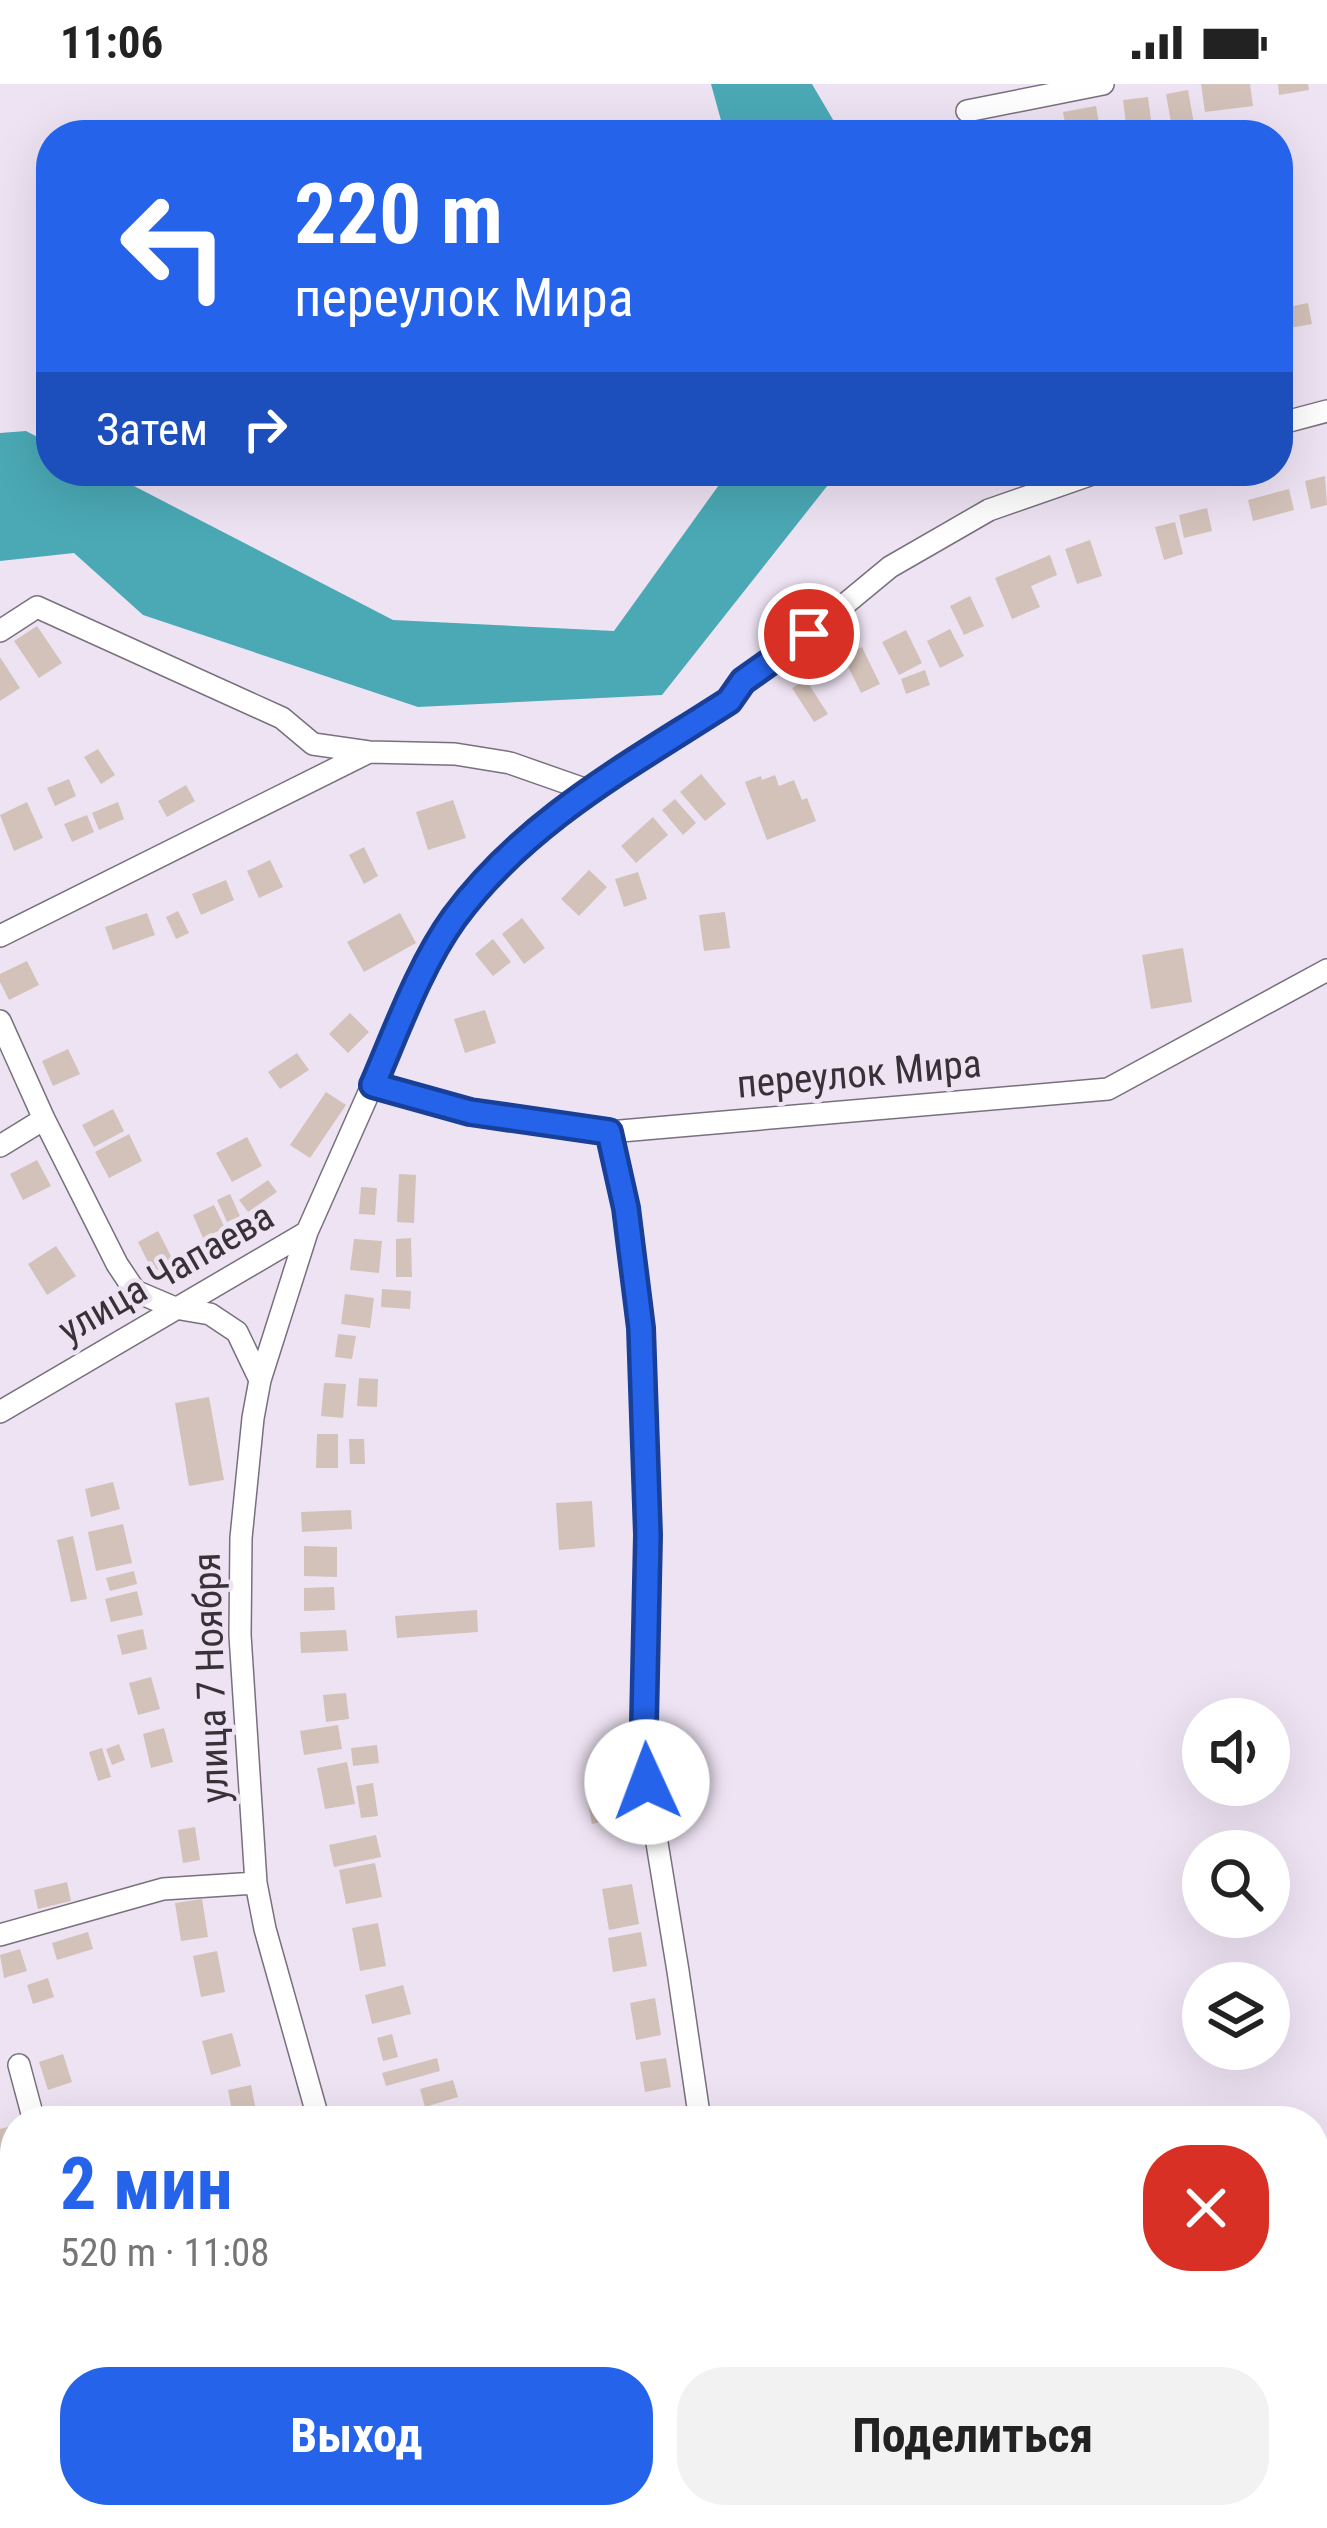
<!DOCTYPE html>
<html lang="ru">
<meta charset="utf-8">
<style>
body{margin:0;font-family:"Roboto Condensed",sans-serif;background:#f2f2f2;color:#222;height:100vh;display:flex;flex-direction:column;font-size:45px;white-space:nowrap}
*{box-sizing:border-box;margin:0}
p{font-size:39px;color:#767676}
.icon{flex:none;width:66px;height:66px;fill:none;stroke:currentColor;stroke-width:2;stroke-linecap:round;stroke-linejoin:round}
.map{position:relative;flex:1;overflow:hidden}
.sheet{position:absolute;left:0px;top:2022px;width:1329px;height:423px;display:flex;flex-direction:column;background:#fff;border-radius:48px 48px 0 0;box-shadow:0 12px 48px #0002}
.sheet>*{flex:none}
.guide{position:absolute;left:36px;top:36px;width:1257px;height:366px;border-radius:48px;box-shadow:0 12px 48px #0002;background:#2563eb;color:#fff;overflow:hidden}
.controls{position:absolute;left:1182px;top:1614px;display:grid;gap:24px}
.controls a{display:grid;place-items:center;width:108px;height:108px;border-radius:50%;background:#fff;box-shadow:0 12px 48px #0002;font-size:60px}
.pin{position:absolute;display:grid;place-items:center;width:102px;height:102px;color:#fff;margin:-51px;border:6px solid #fff;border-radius:50%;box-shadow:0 3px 12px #0007}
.me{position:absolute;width:132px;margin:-66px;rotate:358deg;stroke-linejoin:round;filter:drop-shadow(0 0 9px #0008)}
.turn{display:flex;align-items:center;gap:42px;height:252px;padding:0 60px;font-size:54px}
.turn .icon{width:156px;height:156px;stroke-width:2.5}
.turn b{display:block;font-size:84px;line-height:102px}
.then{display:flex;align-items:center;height:114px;padding:0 60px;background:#0003;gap:24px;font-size:45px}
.round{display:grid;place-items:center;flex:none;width:126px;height:126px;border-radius:48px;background:#f2f2f2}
.overview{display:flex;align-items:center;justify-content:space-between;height:204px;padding:0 60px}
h1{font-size:72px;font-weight:700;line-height:90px;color:#2563eb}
.button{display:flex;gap:24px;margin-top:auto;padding:24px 60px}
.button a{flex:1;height:138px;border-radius:48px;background:#2563eb;color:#fff;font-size:48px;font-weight:700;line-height:138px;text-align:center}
.button a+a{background:#f2f2f2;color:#222}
.status{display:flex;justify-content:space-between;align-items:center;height:84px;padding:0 60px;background:#fff;direction:ltr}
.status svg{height:33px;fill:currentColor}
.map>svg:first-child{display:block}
.water{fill:#4aa9b5}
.building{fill:#d3c2b9}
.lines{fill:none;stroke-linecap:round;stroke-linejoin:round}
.minor-casing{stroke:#79707d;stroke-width:24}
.minor{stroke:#fff;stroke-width:21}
.route-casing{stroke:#184099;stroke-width:30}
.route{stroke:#2563eb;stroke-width:21}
.labels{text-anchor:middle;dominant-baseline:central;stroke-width:9;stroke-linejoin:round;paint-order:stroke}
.street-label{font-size:39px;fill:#363238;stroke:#eee3f3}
</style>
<div class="status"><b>11:06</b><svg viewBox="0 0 49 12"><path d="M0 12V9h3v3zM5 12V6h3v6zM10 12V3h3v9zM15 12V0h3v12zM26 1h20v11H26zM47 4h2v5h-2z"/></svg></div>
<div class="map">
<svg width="1327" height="2444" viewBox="0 0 1327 2444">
<rect width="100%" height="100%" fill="#eee3f3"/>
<path class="water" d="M711,0h101l30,51h-117z
M26,347l25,13v27h54l288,149 221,11 115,-160h110l-177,224 -244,12 -275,-92 -69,-62 -74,8v-128z"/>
<path class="building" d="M1201,0h49l3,22 -48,6z
M1278,0h30l1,6 -30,5z
M1188,6l6,34 -22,4 -6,-34z
M1148,13l4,31 -25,3 -4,-31z
M1096,22l5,29h-34l-4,-23z
M1308,219l4,21 -34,6v-21z
M1325,392l2,29 -16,4 -6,-28z
M1289,405l5,21 -41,11 -5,-21z
M1207,424l5,23 -28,7 -5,-23z
M1175,438l8,32 -19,6 -9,-33z
M1090,456l12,36 -25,8 -12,-35z
M1050,471l7,20 -26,11 9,21 -28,12 -17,-41z
M970,512l14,30 -20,9 -14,-29z
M37,542l25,37 -23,15 -25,-37z
M950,545l14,27 -24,12 -13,-27z
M906,546l16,33 -23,12 -17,-33z
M862,563l18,37 -19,9 -18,-37z
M0,573l20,31 -20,13z
M925,586l5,15 -24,9 -5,-15z
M806,596l22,34 -14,8 -22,-34z
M98,665l17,26 -14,9 -17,-27z
M701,690l25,30 -21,17 -25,-29z
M775,691l4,11 15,-6 8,20 5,-2 9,23 -49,19 -22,-58 16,-6 1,4z
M69,695l7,17 -21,10 -8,-18z
M186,701l9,16 -28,16 -9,-16z
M675,715l21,24 -13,12 -21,-25z
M453,716l13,38 -38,12 -12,-38z
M27,718l16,36 -29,13 -14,-36z
M118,718l6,17 -25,11 -7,-17z
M87,731l7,17 -22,10 -8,-18z
M653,733l15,18 -32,28 -15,-17z
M364,763l14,29 -14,8 -15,-29z
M270,776l13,27 -24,11 -12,-27z
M589,786l18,17 -28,29 -18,-17z
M638,788l9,27 -23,8 -9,-28z
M226,796l8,20 -33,15 -9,-21z
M178,827l11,22 -13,6 -10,-22z
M725,828l5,36 -26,3 -5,-36z
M147,829l8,22 -42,15 -8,-23z
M400,829l16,30 -52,29 -17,-30z
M522,834l23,30 -21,16 -22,-30z
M493,855l18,23 -18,14 -18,-22z
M1183,864l9,54 -41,7 -9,-54z
M27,877l12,24 -30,15 -9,-18v-8z
M485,926l11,33 -31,10 -11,-34z
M350,929l19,19 -21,21 -19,-19z
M68,965l12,25 -27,12 -11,-25z
M297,969l12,17 -29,19 -12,-17z
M326,1008l20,13 -36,53 -20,-13z
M113,1025l11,22 -30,16 -12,-22z
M129,1050l13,27 -33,17 -14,-26z
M247,1053l15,29 -30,16 -16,-29z
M37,1076l14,26 -28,14 -13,-26z
M399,1090l17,1 -2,48 -17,-1z
M268,1096l9,12 -29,20 -9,-12z
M361,1103l16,1 -2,27 -16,-1z
M230,1110l10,22 -13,6 -10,-22z
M214,1121l11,23 -22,10 -10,-23z
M158,1147l16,31 -21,10 -15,-30z
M411,1154l1,39h-16v-38z
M354,1155l28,2 -3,32 -29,-3z
M56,1162l20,30 -29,19 -19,-31z
M382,1205l29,2 -1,18 -29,-2z
M345,1210l29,4 -4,30 -29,-4z
M338,1250l18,2 -4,23 -17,-2z
M359,1294l19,1 -1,28 -20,-1z
M324,1299l22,1 -3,34 -22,-2z
M209,1313l15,83 -35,6 -14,-83z
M317,1350h21v34h-22z
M349,1355h15l1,25h-15z
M113,1398l7,27 -29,8 -6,-28z
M592,1417l3,46 -36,3 -3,-47z
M351,1426l1,19 -50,3 -1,-20z
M123,1440l9,39 -36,8 -8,-39z
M73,1452l14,63 -16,3 -14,-62z
M304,1462l33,1v30l-33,-1z
M134,1487l3,13 -27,7 -4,-13z
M334,1503l1,23 -31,1v-23z
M137,1507l6,24 -32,7 -6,-23z
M477,1526l1,22 -81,6 -2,-22z
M143,1545l4,20 -25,6 -5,-20z
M346,1546l2,21 -47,2 -1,-21z
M151,1593l9,32 -22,6 -9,-32z
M346,1609l3,26 -23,3 -3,-27z
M338,1641l4,24 -38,6 -4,-24z
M164,1644l9,34 -22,6 -8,-34z
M119,1660l6,16 -13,5 -6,-16z
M377,1661l2,18 -26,3 -2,-18z
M102,1664l9,29 -13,4 -9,-29z
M347,1678l8,42 -30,5 -8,-41z
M373,1699l5,33 -17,2 -5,-32z
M618,1699l7,34 -33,7 -7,-35z
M195,1743l5,33 -17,3 -5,-33z
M376,1751l5,22 -47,10 -5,-22z
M375,1779l7,34 -36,7 -7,-34z
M67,1798l4,19 -33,8 -4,-19z
M632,1800l7,40 -30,6 -7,-41z
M202,1815l6,38 -27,4 -6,-38z
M378,1839l8,43 -26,5 -8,-43z
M88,1848l5,17 -36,11 -5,-17z
M641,1848l6,34 -34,6 -5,-34z
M20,1865l7,22 -23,7 -4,-23z
M217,1867l8,41 -24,5 -8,-41z
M48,1894l6,19 -21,7 -6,-19z
M403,1901l8,29 -39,10 -7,-29z
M655,1914l6,37 -25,5 -6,-37z
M232,1949l9,33 -30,9 -9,-34z
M392,1950l6,23 -15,4 -6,-23z
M63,1970l9,28 -24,8 -9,-28z
M437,1974l3,13 -54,15 -4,-13z
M666,1974l5,29 -26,5 -5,-30z
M453,1996l5,17 -33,10 -5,-18z
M251,2001l7,36h-24l-6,-31z
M78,2026l3,11h-26l-1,-4z
M12,2042l3,12v27l-15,4v-40z
M15,2123v33l-4,1 -7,-31z
M362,2430h19l5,14h-18z
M714,2430h27l2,8 -27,6z"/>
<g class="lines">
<defs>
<path id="minor" d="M967,27l136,-27
M1278,340l49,-13
M0,547l37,-24 245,111 31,26 56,8 86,2 55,9 77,27
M0,852l369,-184
M0,937l44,98 73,145 18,27 40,17 35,6 27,18 23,48
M373,1001l97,27 139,20 499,-43 219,-119
M609,1048l17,76 15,120 7,207 -3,187 2,60 31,189 22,150
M0,1062l44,-27
M0,1328l307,-180
M0,1851l163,-46 93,-6
M19,1981l15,56
M319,2037l-54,-192 -9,-46 -16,-248 1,-97 12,-120 7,-38 47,-148 107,-241 37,-69 38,-48 64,-58 34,-26 142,-89 14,-20 66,-47 81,-67 99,-57 112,-39
M0,2302l15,-3
M434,2430l4,14
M768,2430l3,14"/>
</defs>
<use href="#minor" class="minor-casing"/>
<use href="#minor" class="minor"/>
</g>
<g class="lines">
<defs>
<path id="route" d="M647,1698l-3,-59 4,-188 -7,-207 -15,-120 -17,-76 -139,-20 -97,-27c23,-53 47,-120 81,-167 71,-97 176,-153 275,-217l14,-20 66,-47"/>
</defs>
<use href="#route" class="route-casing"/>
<use href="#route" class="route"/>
</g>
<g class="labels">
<g class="street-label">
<text transform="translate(859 990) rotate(-5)">переулок Мира</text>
<text transform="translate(166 1189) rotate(-30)">улица Чапаева</text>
<text transform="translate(211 1594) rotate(-92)">улица 7 Ноября</text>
</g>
</g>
</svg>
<div class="controls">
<a><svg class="icon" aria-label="sound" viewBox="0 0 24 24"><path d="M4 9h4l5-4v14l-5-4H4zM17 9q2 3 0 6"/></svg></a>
<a><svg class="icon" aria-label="search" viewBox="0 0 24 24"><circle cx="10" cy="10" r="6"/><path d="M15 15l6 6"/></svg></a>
<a><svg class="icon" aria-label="layers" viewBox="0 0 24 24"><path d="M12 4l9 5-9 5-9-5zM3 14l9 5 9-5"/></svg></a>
</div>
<div class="pin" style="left:809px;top:550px;background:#d93025"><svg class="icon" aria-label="arrive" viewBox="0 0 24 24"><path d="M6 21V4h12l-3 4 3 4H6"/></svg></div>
<svg class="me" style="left:647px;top:1698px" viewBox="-20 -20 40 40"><circle r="19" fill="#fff"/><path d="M0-13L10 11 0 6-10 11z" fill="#2563eb"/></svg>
<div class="guide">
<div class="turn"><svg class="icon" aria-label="left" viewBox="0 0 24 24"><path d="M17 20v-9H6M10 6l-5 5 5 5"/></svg><div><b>220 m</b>переулок Мира</div></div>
<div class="then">Затем<svg class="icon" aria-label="right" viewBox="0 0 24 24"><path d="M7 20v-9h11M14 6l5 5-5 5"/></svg></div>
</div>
<section class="sheet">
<div class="overview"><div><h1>2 мин</h1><p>520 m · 11:08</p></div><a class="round" style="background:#d93025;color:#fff"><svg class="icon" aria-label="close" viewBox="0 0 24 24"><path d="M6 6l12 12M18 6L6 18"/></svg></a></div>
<div class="button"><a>Выход</a><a>Поделиться</a></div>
</section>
</div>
